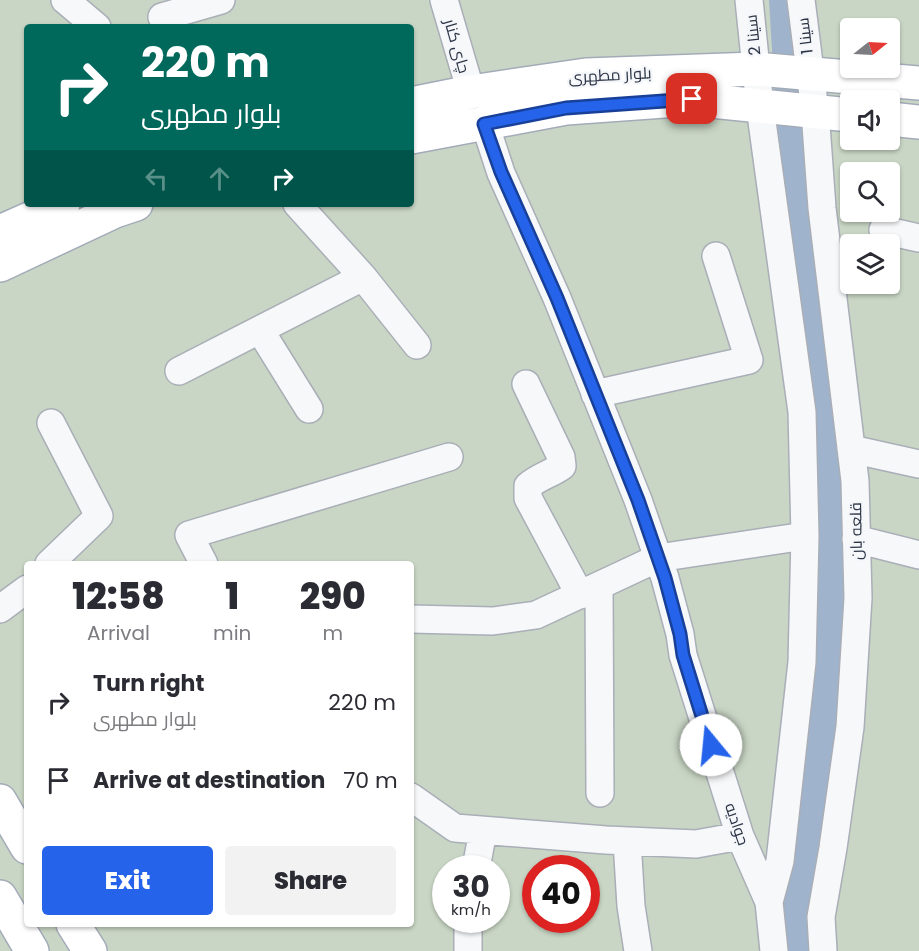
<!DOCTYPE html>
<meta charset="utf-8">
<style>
body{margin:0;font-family:Poppins,Cairo,sans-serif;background:#f2f2f3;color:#2b2b33;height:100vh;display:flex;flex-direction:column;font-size:22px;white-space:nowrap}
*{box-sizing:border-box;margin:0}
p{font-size:20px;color:#7c7c81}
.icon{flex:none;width:33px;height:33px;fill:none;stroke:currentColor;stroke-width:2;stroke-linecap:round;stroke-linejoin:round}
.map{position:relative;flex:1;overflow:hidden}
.side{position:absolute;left:24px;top:561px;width:390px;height:366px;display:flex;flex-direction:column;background:#fff;border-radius:6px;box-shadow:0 2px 4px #0004}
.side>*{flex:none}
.top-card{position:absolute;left:24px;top:24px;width:390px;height:183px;border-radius:6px;box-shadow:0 2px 4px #0004;background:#00695c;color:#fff;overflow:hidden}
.needle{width:39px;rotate:72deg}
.tools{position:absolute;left:840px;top:18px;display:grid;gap:12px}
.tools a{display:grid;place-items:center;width:60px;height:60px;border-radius:6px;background:#fff;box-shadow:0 2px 4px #0004;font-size:30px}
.speed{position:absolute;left:432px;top:855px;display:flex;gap:12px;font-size:30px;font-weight:700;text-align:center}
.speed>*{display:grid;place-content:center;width:78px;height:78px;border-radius:50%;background:#fff;box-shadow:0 2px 4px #0004;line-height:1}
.speed small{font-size:15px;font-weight:400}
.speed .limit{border:9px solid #d22;background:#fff;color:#111}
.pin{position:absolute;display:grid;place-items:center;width:51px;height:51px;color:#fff;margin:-26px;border-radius:12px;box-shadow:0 3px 9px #0006}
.me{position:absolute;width:66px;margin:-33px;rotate:343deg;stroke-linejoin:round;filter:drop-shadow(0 0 4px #0008)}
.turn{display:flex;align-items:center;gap:21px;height:126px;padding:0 18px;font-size:27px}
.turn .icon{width:78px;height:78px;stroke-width:2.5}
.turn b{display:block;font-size:42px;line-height:51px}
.lanes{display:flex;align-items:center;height:57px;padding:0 18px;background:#0003;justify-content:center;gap:30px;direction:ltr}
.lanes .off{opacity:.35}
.eta{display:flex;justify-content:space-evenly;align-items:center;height:102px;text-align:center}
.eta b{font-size:36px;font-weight:800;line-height:42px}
.primary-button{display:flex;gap:12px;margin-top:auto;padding:12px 18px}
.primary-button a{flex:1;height:69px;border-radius:6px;background:#2563eb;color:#fff;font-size:24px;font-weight:800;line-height:69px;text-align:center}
.primary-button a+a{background:#f2f2f3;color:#2b2b33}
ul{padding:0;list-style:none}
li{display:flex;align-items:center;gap:18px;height:78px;padding:0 18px}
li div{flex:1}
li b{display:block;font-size:22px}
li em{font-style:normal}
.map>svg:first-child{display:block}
.green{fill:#c9d6c5;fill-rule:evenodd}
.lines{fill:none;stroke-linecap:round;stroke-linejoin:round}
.river{stroke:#9fb4cc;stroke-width:36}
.minor-casing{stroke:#a9aeb7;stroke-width:30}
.major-casing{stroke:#a3abb8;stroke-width:36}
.minor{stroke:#f7f8fa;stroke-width:27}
.major{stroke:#fff;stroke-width:33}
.route-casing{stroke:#184099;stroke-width:15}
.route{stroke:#2563eb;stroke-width:10}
.labels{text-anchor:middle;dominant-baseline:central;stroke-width:4.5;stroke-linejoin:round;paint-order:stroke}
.street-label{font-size:16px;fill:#2b3445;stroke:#f4f6f9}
</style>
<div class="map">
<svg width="919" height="951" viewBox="0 0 919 951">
<rect width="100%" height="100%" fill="#e4e7ec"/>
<path class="green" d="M0,0h919v951h-919zM27,27h384v177h-384zM850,28h40v40h-40zM850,100h40v40h-40zM850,172h40v40h-40zM850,244h40v40h-40zM27,564h384v360h-384zM446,868h50v52h-50zM536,868h50v52h-50z"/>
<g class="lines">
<path class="river" d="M787,0l9,148 24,233 13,158 -6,142 -17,164 -11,75v31"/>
<defs>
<path id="minor" d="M65,0l32,27
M444,0l27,92
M749,0l11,107 42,305 3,124 -3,126 -22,199 -11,41
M801,0l14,111 7,97 33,273 3,117 -8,129 -17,121 -12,69 2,34
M162,17l59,-17
M485,124l16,49 56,125 81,202 27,78 15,56 3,21 57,181 29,66 5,49
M297,204l66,73 54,68
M883,230l36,8
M260,330l49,79
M179,371l184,-94
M526,384l35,73 1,9c-11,8 -24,11 -34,20v12l52,97
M595,394l154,-34 -33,-104
M851,449l68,15
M856,539l63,16
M49,564l50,-48 -48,-93
M204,564l-15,-29 260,-78
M599,586l1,207
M0,609l27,-20
M411,619l82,2 43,-6 122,-57 147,-22
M411,797l44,31 151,12 90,4 44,-8
M627,841l4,65 7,45
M476,868l7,-37
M468,951v-31"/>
<path id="major" d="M411,104l60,-12 115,-17 170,-6 163,14
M890,119l29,3
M411,137l155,-29 126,-9 158,16
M0,232l63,-28
M0,265l115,-54 21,-7
M0,801l27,46
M0,897l32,54
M73,924l17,27"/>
</defs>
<use href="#minor" class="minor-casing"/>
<use href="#major" class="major-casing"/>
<use href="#minor" class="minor"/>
<use href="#major" class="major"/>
</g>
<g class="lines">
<defs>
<path id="route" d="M692,99l-126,9 -82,16 17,48 56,126 81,202 27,78 15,56 3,21 28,90"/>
</defs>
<use href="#route" class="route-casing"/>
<use href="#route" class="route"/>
</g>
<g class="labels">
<g class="street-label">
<text transform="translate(753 35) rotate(-96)">سینا 2</text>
<text transform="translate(805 36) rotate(-97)">سینا 1</text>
<text transform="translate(457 46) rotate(74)">چای کنار</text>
<text transform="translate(610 75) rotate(-3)">بلوار مطهری</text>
<text transform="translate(856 531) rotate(-91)">قلعه بان</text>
<text transform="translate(737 824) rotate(71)">جوادیه</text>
</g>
</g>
</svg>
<div class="tools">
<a><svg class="needle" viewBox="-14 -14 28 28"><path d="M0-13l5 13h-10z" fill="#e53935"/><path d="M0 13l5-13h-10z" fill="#7c7c81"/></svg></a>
<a><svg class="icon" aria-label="sound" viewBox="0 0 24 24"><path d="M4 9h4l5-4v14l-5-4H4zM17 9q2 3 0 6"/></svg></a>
<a><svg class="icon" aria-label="search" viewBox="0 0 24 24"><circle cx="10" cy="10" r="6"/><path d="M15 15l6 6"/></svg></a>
<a><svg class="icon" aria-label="layers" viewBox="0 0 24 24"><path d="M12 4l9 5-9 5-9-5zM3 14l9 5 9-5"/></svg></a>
</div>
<div class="speed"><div>30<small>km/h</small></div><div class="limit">40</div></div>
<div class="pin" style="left:692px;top:99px;background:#d93025"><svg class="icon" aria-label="arrive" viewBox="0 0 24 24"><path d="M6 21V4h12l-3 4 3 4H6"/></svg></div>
<svg class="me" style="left:711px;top:745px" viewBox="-20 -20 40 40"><circle r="19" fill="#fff"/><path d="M0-13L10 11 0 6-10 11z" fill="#2563eb"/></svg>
<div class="top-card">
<div class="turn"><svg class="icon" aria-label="right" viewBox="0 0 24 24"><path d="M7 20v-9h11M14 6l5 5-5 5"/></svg><div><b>220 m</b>بلوار مطهری</div></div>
<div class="lanes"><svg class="icon off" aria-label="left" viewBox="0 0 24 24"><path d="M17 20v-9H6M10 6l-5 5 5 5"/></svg><svg class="icon off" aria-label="ahead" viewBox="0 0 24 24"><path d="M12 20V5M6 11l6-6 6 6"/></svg><svg class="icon" aria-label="right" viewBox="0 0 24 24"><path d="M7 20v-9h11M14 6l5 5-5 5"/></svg></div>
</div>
<section class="side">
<div class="eta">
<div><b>12:58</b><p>Arrival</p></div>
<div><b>1</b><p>min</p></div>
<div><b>290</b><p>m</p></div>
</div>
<ul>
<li><svg class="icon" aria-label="right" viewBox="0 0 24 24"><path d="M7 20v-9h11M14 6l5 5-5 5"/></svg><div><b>Turn right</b><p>بلوار مطهری</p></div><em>220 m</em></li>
<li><svg class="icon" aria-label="arrive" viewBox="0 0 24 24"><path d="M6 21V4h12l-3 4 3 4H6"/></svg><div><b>Arrive at destination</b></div><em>70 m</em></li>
</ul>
<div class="primary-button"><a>Exit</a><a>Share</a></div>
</section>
</div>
